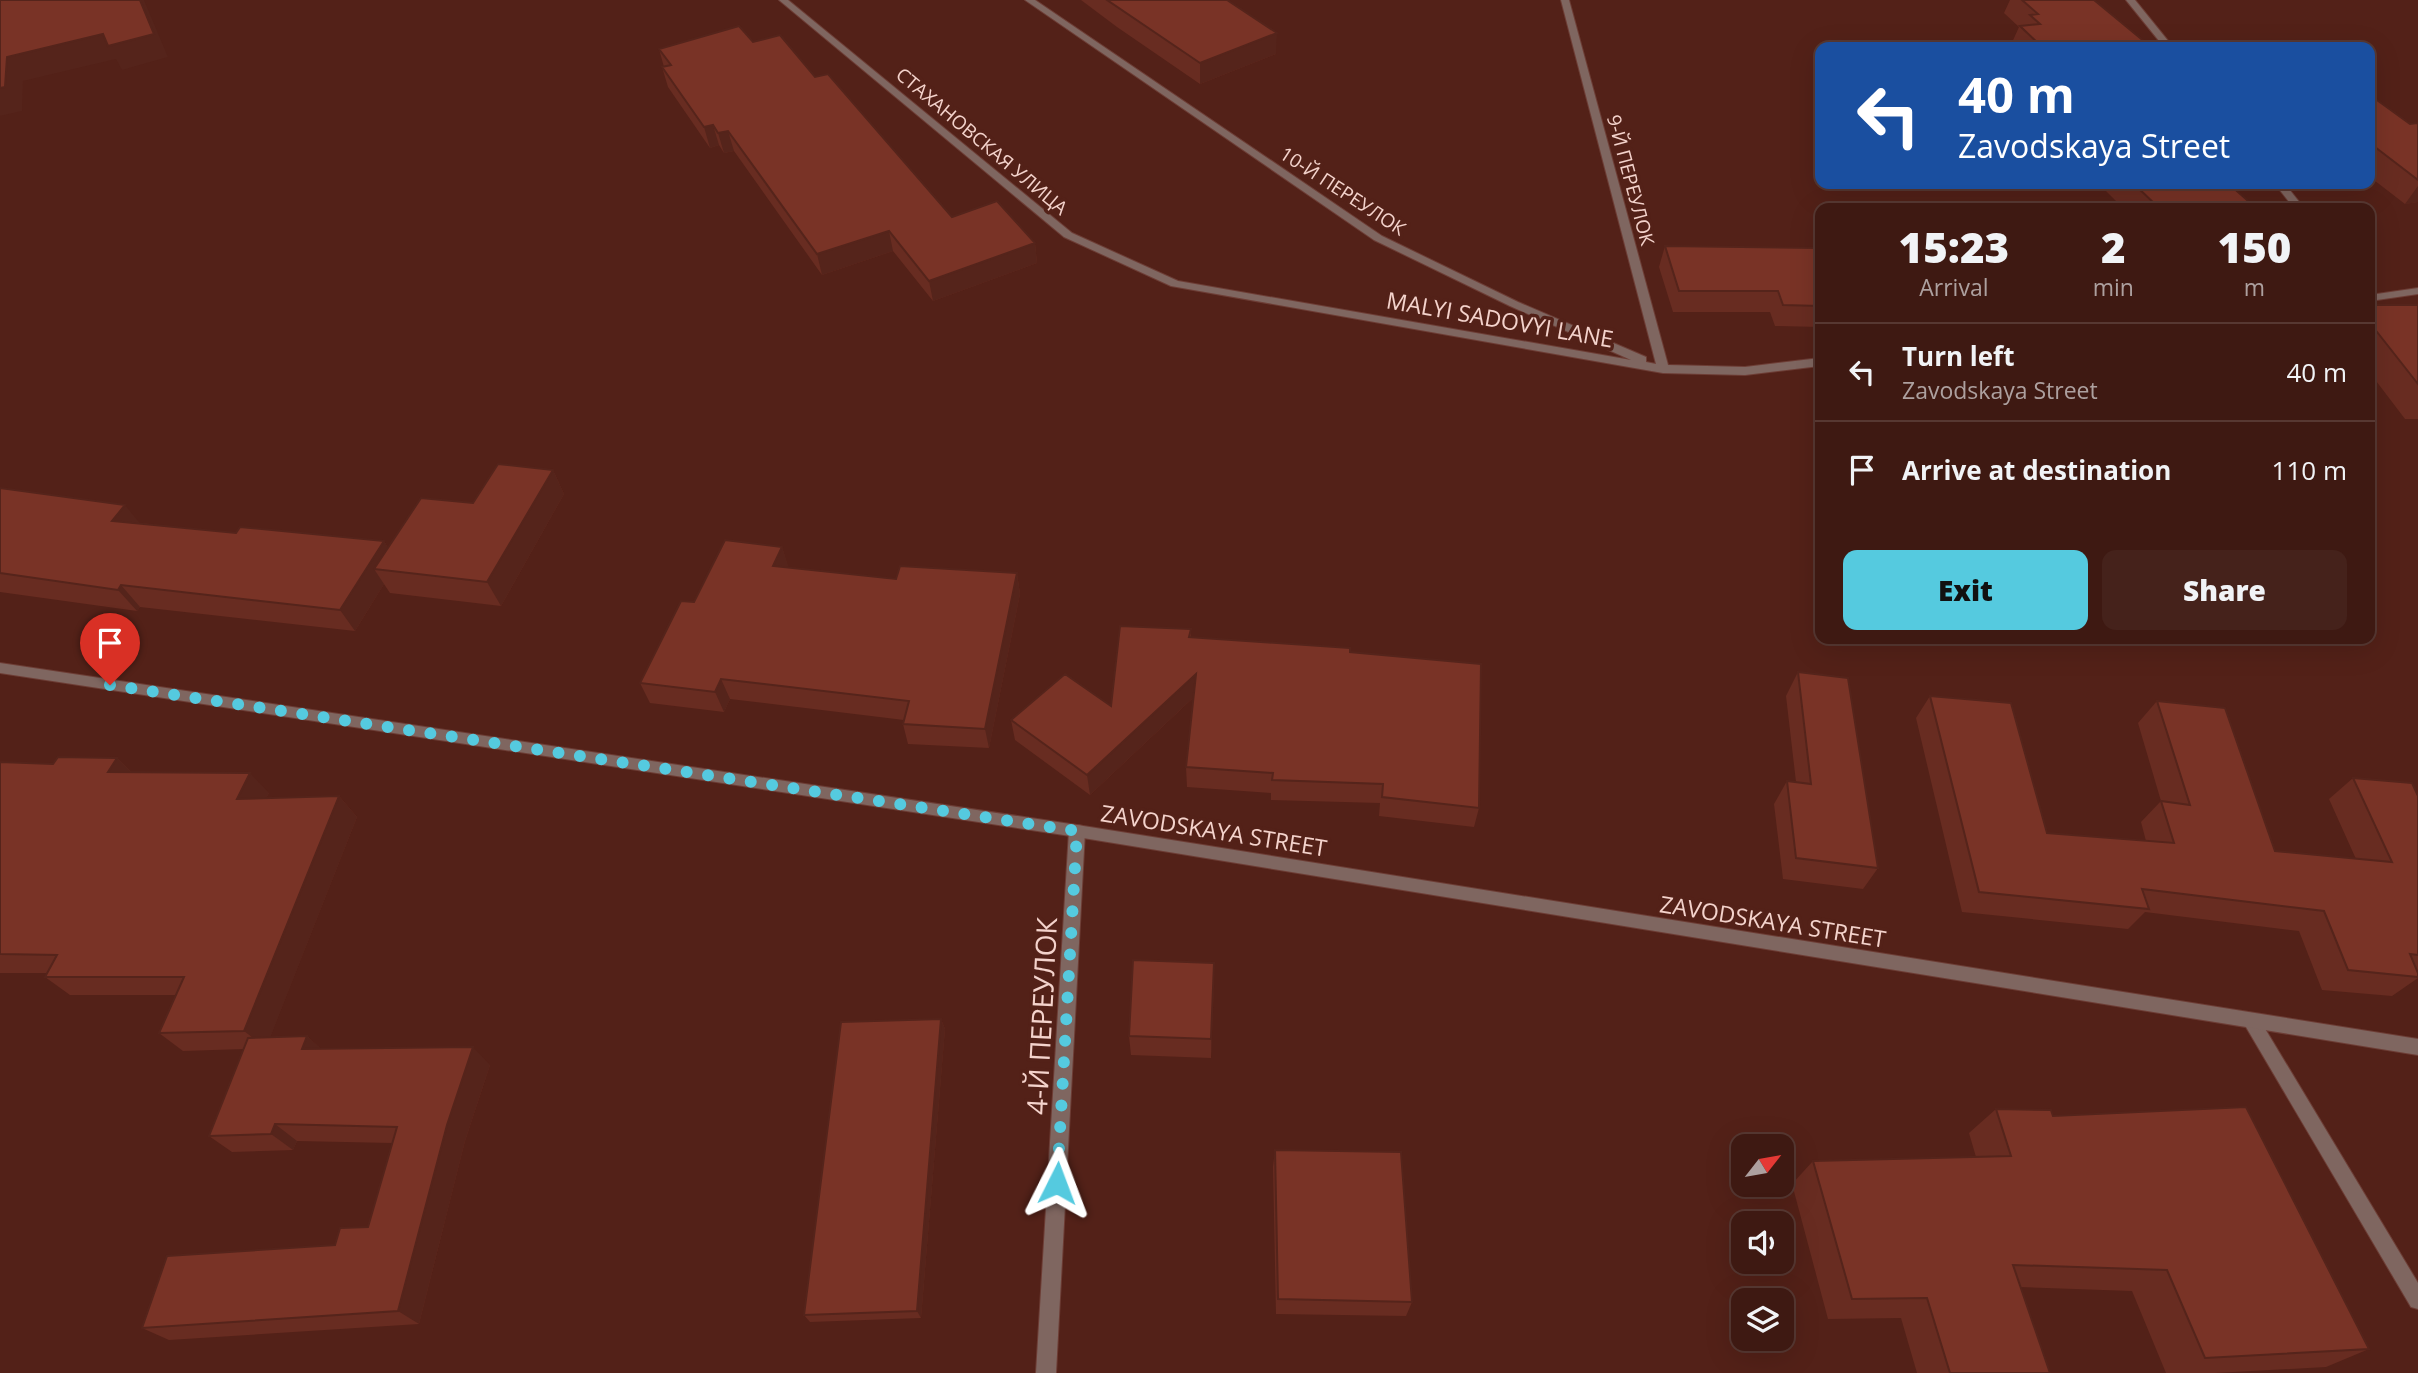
<!DOCTYPE html>
<meta charset="utf-8">
<style>
body{margin:0;font-family:"Open Sans",sans-serif;background:#45221b;color:#f1f3f6;height:100vh;display:flex;flex-direction:column;font-size:26px;white-space:nowrap}
*{box-sizing:border-box;margin:0}
p{font-size:23px;color:#ada09f}
.icon{flex:none;width:38px;height:38px;fill:none;stroke:currentColor;stroke-width:2;stroke-linecap:round;stroke-linejoin:round}
.map{position:relative;flex:1;overflow:hidden}
.drawer{position:absolute;left:1815px;top:203px;width:560px;height:441px;display:flex;flex-direction:column;background:#3e1912;border-radius:14px;box-shadow:0 7px 28px #0002,0 0 0 2px #573832}
.drawer>*{flex:none}
.guide{position:absolute;left:1815px;top:42px;width:560px;height:147px;border-radius:14px;box-shadow:0 7px 28px #0002,0 0 0 2px #573832;background:#1a4fa0;color:#fff;overflow:hidden}
.needle{width:46px;rotate:59deg}
.controls{position:absolute;left:1731px;top:1134px;display:grid;gap:14px}
.controls a{display:grid;place-items:center;width:63px;height:63px;border-radius:14px;background:#3e1912;box-shadow:0 7px 28px #0002,0 0 0 2px #573832;font-size:35px}
.pin{position:absolute;display:grid;place-items:center;width:60px;height:60px;color:#fff;margin:-72px -30px;border-radius:50% 50% 50% 0;rotate:-45deg;box-shadow:0 0 7px #0007}
.pin .icon{rotate:45deg}
.me{position:absolute;width:77px;margin:-38px;rotate:3deg;stroke-linejoin:round;filter:drop-shadow(0 0 5px #0008)}
.turn{display:flex;align-items:center;gap:24px;height:147px;padding:0 28px;font-size:32px}
.turn .icon{width:91px;height:91px;stroke-width:2.5}
.turn b{display:block;font-size:49px;line-height:60px}
.eta{display:flex;justify-content:space-evenly;align-items:center;height:119px;text-align:center}
.eta b{font-size:42px;font-weight:800;line-height:49px}
.action{display:flex;gap:14px;margin-top:auto;padding:14px 28px}
.action a{flex:1;height:80px;border-radius:14px;background:#55cadf;color:#111;font-size:28px;font-weight:800;line-height:80px;text-align:center}
.action a+a{background:#45221b;color:#f1f3f6}
ul{padding:0;list-style:none}
li{display:flex;align-items:center;gap:21px;height:98px;padding:0 28px;border-top:2px solid #573832}
li div{flex:1}
li b{display:block;font-size:26px}
li em{font-style:normal}
.map>svg:first-child{display:block}
.lines{fill:none;stroke-linecap:round;stroke-linejoin:round}
.minor-casing{stroke:#6d3d35;stroke-width:2}
.tertiary-casing{stroke:#6d3d35;stroke-width:2}
.minor{fill:#7f6660;fill-rule:evenodd}
.tertiary{fill:#7f6660;fill-rule:evenodd}
.wall{fill:#682c21}
.shaded-wall{fill:#55241b}
.building{fill:#793326;stroke:#55241b;stroke-width:2}
.route{stroke:#55cadf;stroke-width:12;stroke-dasharray:0 21.6}
.labels{text-anchor:middle;dominant-baseline:central;stroke-width:7;stroke-linejoin:round;paint-order:stroke}
.far-street-label{font-size:19px;fill:#f4d3cc;stroke:#532118}
.street-label{font-size:23px;fill:#f4d3cc;stroke:#532118}
.near-street-label{font-size:28px;fill:#f4d3cc;stroke:#532118}
</style>
<div class="map">
<svg width="2418" height="1373" viewBox="0 0 2418 1373">
<rect width="100%" height="100%" fill="#532118"/>
<g class="lines">
<defs>
<path id="minor" d="M779,0h9l284,233 106,48 453,79 -121,-54 -136,-66 -349,-240h10l347,236 136,66 128,55v5l10,2 -95,-364h8l99,365 77,2 75,-9v8l-75,9 -82,-2 -492,-87 -107,-49z
M2126,0h9l38,47h-9z
M2275,184h10l19,24h-10z
M2418,288v6l-48,7v-6z
M1077,825l5,1 3,5 -29,542h-20l33,-542 3,-5z
M2252,1014l6,3 160,266v26l-7,-2 -165,-280 -2,-5 2,-5z"/>
<path id="tertiary" d="M0,663l1077,162 1341,214v16l-1341,-218 -1077,-164z"/>
</defs>
<use href="#minor" class="minor-casing"/>
<use href="#tertiary" class="tertiary-casing"/>
<use href="#minor" class="minor"/>
<use href="#tertiary" class="tertiary"/>
</g>
<path class="wall" d="M1081,0h146l49,54 -76,30 -83,-57z
M2010,0h84l57,47h-141l9,-20 -15,-14z
M753,42l62,35 137,140 83,26 2,20 -104,38 -40,-50 -71,24 -88,-124 -10,2 -5,-8 -9,3 -42,-61 -6,-20h2l-5,-18z
M2370,95l40,29h8v78l-13,2 -35,-27z
M2099,184h130l27,24h-133z
M1665,246l155,2v79l-45,-1 -5,-14h-97l-14,-45z
M2370,305h48v114h-13l-35,-46z
M553,470l11,24 -63,112 -111,-13 -6,-9 -29,47 -215,-24 -3,4 -137,-19v-104l140,35 96,10 148,8 4,7 85,-45z
M782,547l6,20 108,12 121,-6 3,21 -31,154 -81,-4 -5,-20 1,-4 -174,-21 -6,13 -74,-9 -10,-20 54,-81z
M1191,629v8l159,15 129,156 -5,19 -95,-11 1,-13 -109,-3v-7l-84,-6 -1,-20 8,-70 -104,98 -75,-55 -4,-20 100,-14z
M1798,672l80,196 -15,21 -80,-10 -9,-75 13,-23 9,1 -10,-86z
M1930,696l117,137 99,8 -5,-19 20,-21 -23,-78 19,-22 118,150 81,8 -27,-60 24,-21 65,18v182l-26,18 -70,-6 -23,-59 -154,-19 -17,17 -166,-17 -46,-194z
M117,758l14,14 138,21 -3,5 73,-2 18,21 -87,220 37,-1 14,13 169,16 -25,76 -46,183 -250,16 -27,-12 193,-83 33,-18 24,-84 -95,-2 -4,9 -61,2 -23,-16 35,-87 -61,2 -24,-18 17,-38h-106l-25,-18 2,-4h-47v-211l53,2z
M1214,983l-3,75 -80,-3 -2,-19z
M941,1019l4,10 -24,289 -111,4 -6,-7z
M1996,1109l57,7 316,233 -43,18 -111,6h-49l-34,-82 -112,-4 30,86h-133l-16,-55 -73,1 -36,-135 21,-23 163,-4 -7,-24z
M1275,1150l137,152 -6,14 -130,-2 -3,-147z"/>
<path class="shaded-wall" d="M140,0h4l24,57 -46,13 -6,-11 -93,22 -1,30 -22,5v-28l7,-31 96,-23z
M1277,33l-1,21 -76,30v-21z
M713,125l6,20 -9,3 -6,-21z
M728,131l6,20 -10,2 -6,-20z
M2418,186v16l-13,2z
M889,231l4,20 -71,24 -5,-21z
M1035,243l2,20 -104,38 -4,-20z
M553,470l11,24 -63,112 -14,-24z
M125,505l18,22 -31,-6z
M384,541l13,22 -23,6 10,15 -29,47 -15,-21z
M782,547l7,21 -16,-2z
M1017,573l3,21 -31,154 -4,-19z
M121,585l19,22 -3,4 -19,-21z
M1196,674l1,20 -107,101 -3,-20z
M721,679l9,20 -6,13 -9,-20z
M117,758l21,21 -30,-7z
M250,773l19,20 -13,26 -19,-20z
M339,796l18,21 -91,231 -22,-17z
M1214,963v20l-3,75v-19z
M941,1019l4,10 -24,289 -4,-7z
M307,1036l20,18 -25,-5z
M473,1047l17,18 -25,76 -46,183 -21,-13 49,-186z
M275,1124l22,17 -4,9 -22,-16z"/>
<path class="building" d="M0,0h140l14,34 -46,12 -5,-12 -96,23 -2,30 -5,1z
M1107,0h120l50,33 -77,30z
M2022,0h72l57,47h-109l-22,-21 20,-2 -10,-9 8,-1z
M739,26l14,16 27,-7 35,42 13,-3 124,143 45,-16 38,42 -106,38 -40,-50 -72,23 -89,-123 -10,2 -5,-8 -9,2 -42,-60 9,-2 -12,-16z
M2370,95l40,29 7,-1 1,1v56l-43,-33 -5,1z
M2134,184h95l27,24h-97z
M1665,246l155,2v58l-37,-1 -5,-14h-99z
M2370,305h48v79l-48,-61z
M498,464l55,6 -66,112 -113,-13 47,-71 52,5z
M0,488l125,17 -13,16 124,12 4,-6 144,14 -44,69 -219,-25 -3,5 -118,-17z
M725,540l57,7 -9,19 123,13 4,-13 117,7 -32,156 -82,-5 6,-23 -188,-22 -6,13 -75,-9 41,-82 13,1z
M1120,626l71,3 -2,8 161,11v4l131,12 -2,144 -97,-11 1,-13 -111,-4 1,-7 -87,-6 10,-93 -109,101 -76,-55 54,-46 46,32z
M1798,672l50,6 30,190 -82,-10 -9,-77 24,3z
M1930,696l81,7 36,130 127,10 -13,-42 29,4 -33,-104 68,7 50,143 117,11 -39,-84 59,5 6,13v159l-8,-1 8,19v4l-70,-7 -24,-59 -182,-22 7,20 -170,-17z
M58,757l59,1 -9,14 142,1 -13,26 102,-3 -95,235 -85,2 25,-56h-139l12,-22 -57,-1v-192l53,2z
M1133,960l81,3 -3,76 -82,-3z
M941,1019l-24,292 -113,4 37,-293z
M307,1036l-5,13 171,-2 -26,78 -49,186 -256,17 25,-72 168,-11 5,-17 28,-1 29,-100 -122,-3 -4,10 -62,2 39,-98z
M2246,1107l123,242 -164,9 -38,-88 -154,-5 37,108h-100l-23,-75 -75,1 -39,-138 198,-5 -15,-47 55,1 2,6z
M1275,1150l126,2 11,150 -134,-3z"/>
<g class="lines">
<path class="route" d="M110,685l967,146 -20,352"/>
</g>
<g class="labels">
<g class="far-street-label">
<text transform="translate(982 141) rotate(40)">СТАХАНОВСКАЯ УЛИЦА</text>
<text transform="translate(1631 180) rotate(75)">9-Й ПЕРЕУЛОК</text>
<text transform="translate(1343 191) rotate(33)">10-Й ПЕРЕУЛОК</text>
</g>
<g class="street-label">
<text transform="translate(1500 319) rotate(10)">MALYI SADOVYI LANE</text>
<text transform="translate(1214 830) rotate(9)">ZAVODSKAYA STREET</text>
<text transform="translate(1773 921) rotate(9)">ZAVODSKAYA STREET</text>
</g>
<g class="near-street-label">
<text transform="translate(1041 1016) rotate(-87)">4-Й ПЕРЕУЛОК</text>
</g>
</g>
</svg>
<div class="controls">
<a><svg class="needle" viewBox="-14 -14 28 28"><path d="M0-13l5 13h-10z" fill="#e53935"/><path d="M0 13l5-13h-10z" fill="#ada09f"/></svg></a>
<a><svg class="icon" aria-label="sound" viewBox="0 0 24 24"><path d="M4 9h4l5-4v14l-5-4H4zM17 9q2 3 0 6"/></svg></a>
<a><svg class="icon" aria-label="layers" viewBox="0 0 24 24"><path d="M12 4l9 5-9 5-9-5zM3 14l9 5 9-5"/></svg></a>
</div>
<div class="pin" style="left:110px;top:685px;background:#d93025"><svg class="icon" aria-label="arrive" viewBox="0 0 24 24"><path d="M6 21V4h12l-3 4 3 4H6"/></svg></div>
<svg class="me" style="left:1057px;top:1183px" viewBox="-20 -20 40 40"><path d="M0-17L14 15 0 8-14 15z" fill="#55cadf" stroke="#fff" stroke-width="4"/></svg>
<div class="guide">
<div class="turn"><svg class="icon" aria-label="left" viewBox="0 0 24 24"><path d="M17 20v-9H6M10 6l-5 5 5 5"/></svg><div><b>40 m</b>Zavodskaya Street</div></div>
</div>
<section class="drawer">
<div class="eta">
<div><b>15:23</b><p>Arrival</p></div>
<div><b>2</b><p>min</p></div>
<div><b>150</b><p>m</p></div>
</div>
<ul>
<li><svg class="icon" aria-label="left" viewBox="0 0 24 24"><path d="M17 20v-9H6M10 6l-5 5 5 5"/></svg><div><b>Turn left</b><p>Zavodskaya Street</p></div><em>40 m</em></li>
<li><svg class="icon" aria-label="arrive" viewBox="0 0 24 24"><path d="M6 21V4h12l-3 4 3 4H6"/></svg><div><b>Arrive at destination</b></div><em>110 m</em></li>
</ul>
<div class="action"><a>Exit</a><a>Share</a></div>
</section>
</div>
